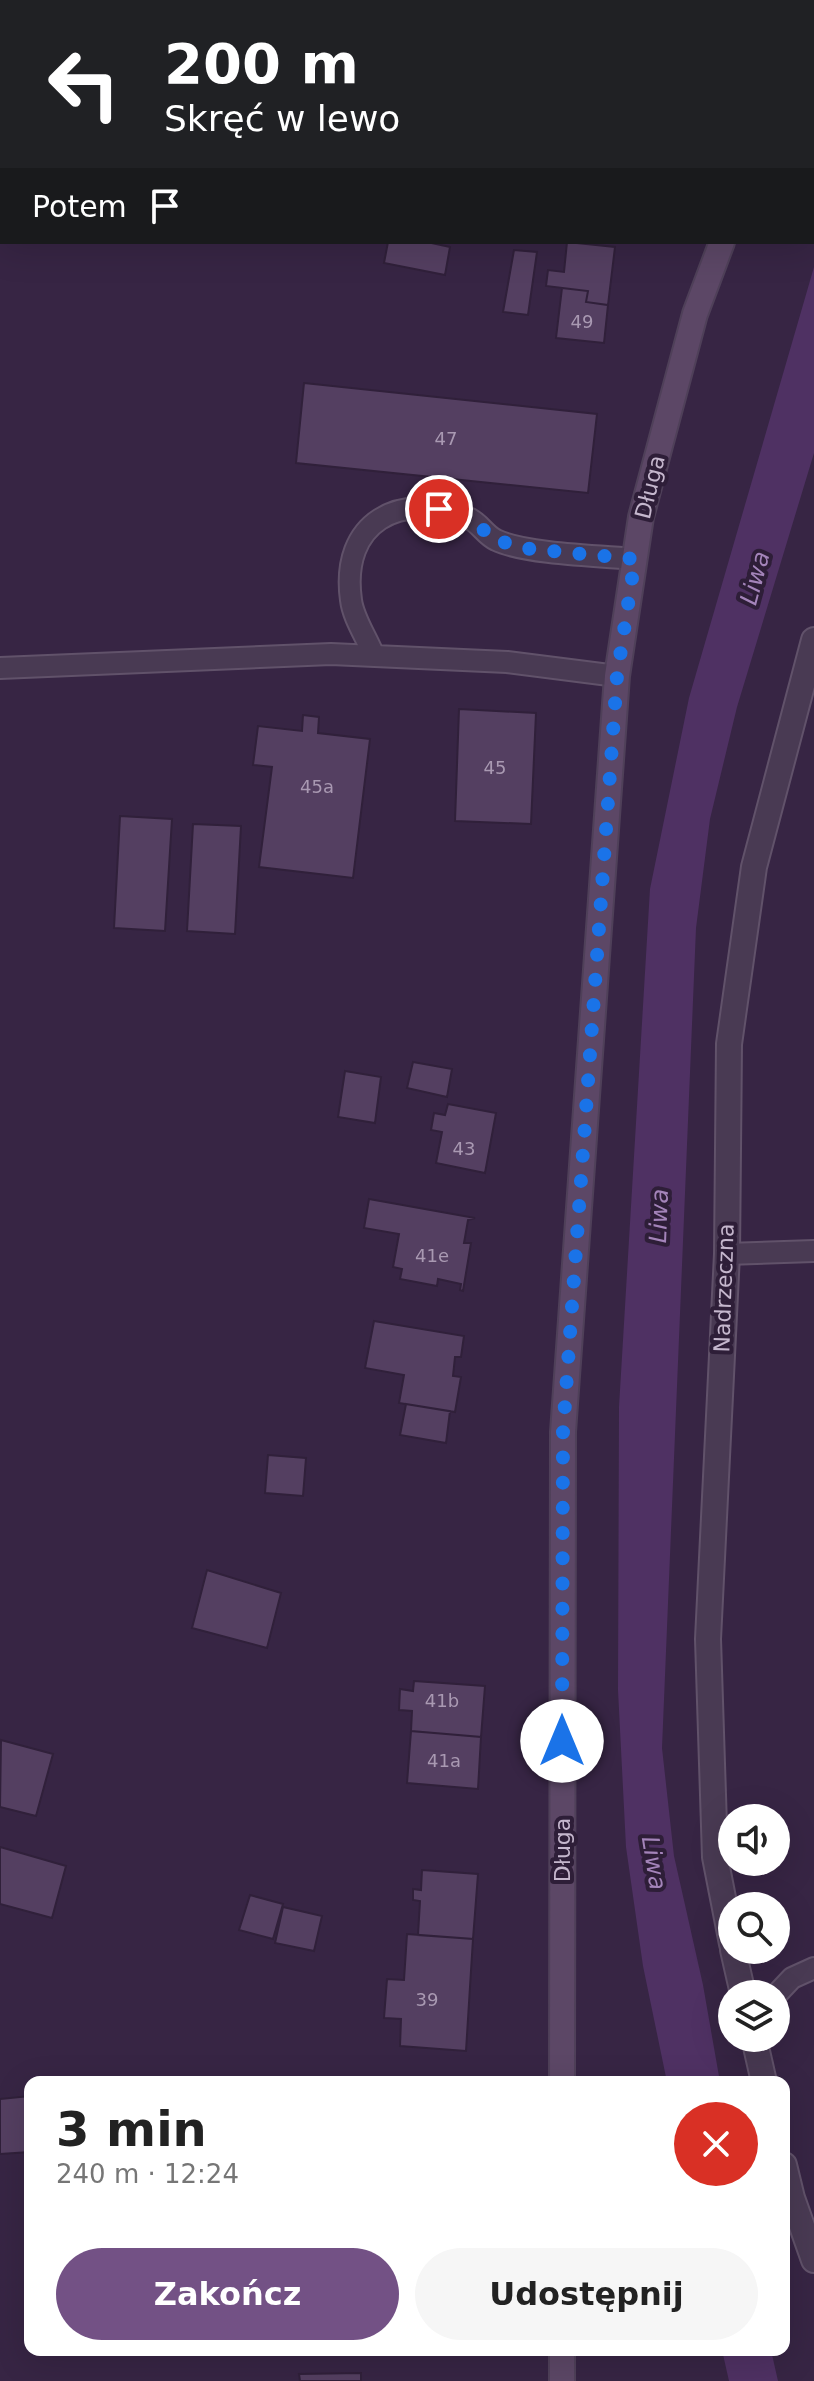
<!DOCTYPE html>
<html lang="pl">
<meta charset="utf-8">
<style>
body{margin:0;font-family:"DejaVu Sans",sans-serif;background:#f6f6f6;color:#222;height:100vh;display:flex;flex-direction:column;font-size:30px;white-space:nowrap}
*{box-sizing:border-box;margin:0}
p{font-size:26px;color:#767676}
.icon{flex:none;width:44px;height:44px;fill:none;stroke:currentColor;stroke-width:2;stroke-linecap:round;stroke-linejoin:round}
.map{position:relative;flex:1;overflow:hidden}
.side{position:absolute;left:24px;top:2076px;width:766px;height:280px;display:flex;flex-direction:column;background:#fff;border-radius:16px;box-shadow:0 8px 32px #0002}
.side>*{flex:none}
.top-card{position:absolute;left:0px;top:0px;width:814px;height:244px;box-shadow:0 8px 32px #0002;background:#202124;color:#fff;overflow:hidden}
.buttons{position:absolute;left:718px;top:1804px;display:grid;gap:16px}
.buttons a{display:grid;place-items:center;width:72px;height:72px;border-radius:50%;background:#fff;box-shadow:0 8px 32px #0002;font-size:40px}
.pin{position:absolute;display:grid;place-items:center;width:68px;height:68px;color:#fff;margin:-34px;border:4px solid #fff;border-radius:50%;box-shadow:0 2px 8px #0007}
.me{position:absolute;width:88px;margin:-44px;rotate:0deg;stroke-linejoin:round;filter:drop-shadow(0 0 6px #0008)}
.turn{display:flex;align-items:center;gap:28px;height:168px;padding:0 32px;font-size:36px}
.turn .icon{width:104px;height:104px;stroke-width:2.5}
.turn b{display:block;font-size:56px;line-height:68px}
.then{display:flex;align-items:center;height:76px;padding:0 32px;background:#0003;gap:16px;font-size:30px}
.round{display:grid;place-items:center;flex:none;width:84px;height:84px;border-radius:42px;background:#f6f6f6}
.summary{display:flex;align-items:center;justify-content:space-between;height:136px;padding:0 32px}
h1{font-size:48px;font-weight:600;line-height:60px}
.action{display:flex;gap:16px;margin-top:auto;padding:16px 32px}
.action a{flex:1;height:92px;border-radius:48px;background:#735185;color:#fff;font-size:32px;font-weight:600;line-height:92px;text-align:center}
.action a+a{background:#f6f6f6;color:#222}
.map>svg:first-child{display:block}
.water{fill:#4f3163}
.building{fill:#543f61;stroke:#30203a;stroke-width:2}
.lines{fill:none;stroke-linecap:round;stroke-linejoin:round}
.lane-casing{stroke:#61526a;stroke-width:24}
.street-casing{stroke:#61526a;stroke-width:28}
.secondary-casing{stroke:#4f4059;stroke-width:28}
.lane{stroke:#493a53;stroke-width:20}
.street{stroke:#493a53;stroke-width:24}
.secondary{stroke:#5c4766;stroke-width:24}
.route{stroke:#1a73e8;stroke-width:14;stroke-dasharray:0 25.2}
.labels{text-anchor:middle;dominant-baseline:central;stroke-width:8;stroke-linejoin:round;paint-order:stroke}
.number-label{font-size:18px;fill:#a999b2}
.street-label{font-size:22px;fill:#c5b7cd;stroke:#2e1e38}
.water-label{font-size:24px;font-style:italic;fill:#a484ba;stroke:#2e1e38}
</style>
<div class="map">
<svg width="814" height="2381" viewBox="0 0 814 2381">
<rect width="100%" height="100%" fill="#372544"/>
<path class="water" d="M814,267v186l-77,254 -27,112 -14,109 -34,820 12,108 29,129 17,97h-53l-24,-116 -17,-119 -8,-157 1,-283 31,-518 39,-191z
M722,2350h49l7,31h-49z"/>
<path class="building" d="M388,242h39l23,5 -5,28 -61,-12z
M567,242l48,5 -7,58 -22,-3 2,-11 -42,-5 2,-16 16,2z
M514,250l23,2 -9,63 -25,-3z
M562,288l26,3 -2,11 22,3 -4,38 -48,-5z
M304,383l293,31 -9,79 -292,-30z
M459,709l77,4 -5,111 -76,-3z
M303,715l16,2 -1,16 52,6 -17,139 -94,-11 13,-100 -19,-2 5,-39 44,5z
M120,816l52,3 -7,112 -51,-3z
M193,824l48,2 -6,108 -48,-3z
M413,1062l39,7 -5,28 -40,-9z
M345,1071l36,6 -6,46 -37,-6z
M448,1104l48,9 -11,60 -49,-10 6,-31 -11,-2 3,-17 11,2z
M369,1199l106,19 -7,2 -4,23h7l-8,48 -3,-1 1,-6 -23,-5 -1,7 -37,-7 2,-10 -9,-2 6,-33 -35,-6z
M374,1321l90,15 -3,21h-6l-2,19 8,1 -6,35 -56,-9 5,-28 -39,-7z
M406,1404l44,7 -4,32 -46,-8z
M268,1455l38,3 -3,38 -38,-3z
M207,1570l74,23 -14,55 -75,-20z
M414,1681l71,5 -4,51 -70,-6 1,-20 -13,-1 1,-21 13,2z
M411,1731l70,6 -3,52 -71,-6z
M1,1740l52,14 -17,62 -36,-9z
M0,1847l66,19 -14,52 -52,-14z
M422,1870l56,4 -5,65 -55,-4 2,-34 -7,-1v-11l8,1z
M250,1895l33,9 -10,35 -34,-9z
M283,1907l39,9 -8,35 -39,-8z
M407,1934l66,5 -7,112 -66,-5 1,-27 -17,-1 3,-39 17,1z
M30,2096v56l-30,2v-55z
M361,2373v8h-61l-1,-7z"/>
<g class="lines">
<defs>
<path id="lane" d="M374,656c-7,-18 -21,-38 -23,-56 -11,-78 49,-110 117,-82 11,4 17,17 28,22 29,14 104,16 139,19
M0,668l331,-14 176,8 110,14
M727,1254l87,-3
M776,1995l16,-17 22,-10"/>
<path id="street" d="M732,1944l-17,-87 -7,-218 19,-385 2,-210 25,-177 60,-227
M733,1950l10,44
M754,2038l10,44
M784,2165l8,33 22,62"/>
<path id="secondary" d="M812,58l2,-3
M562,2082l1,-650 54,-756 24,-159 54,-203 27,-72
M562,2381v-31"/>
</defs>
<use href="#lane" class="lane-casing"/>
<use href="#street" class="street-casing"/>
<use href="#secondary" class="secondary-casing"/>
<use href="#lane" class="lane"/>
<use href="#street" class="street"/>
<use href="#secondary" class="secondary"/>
</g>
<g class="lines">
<path class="route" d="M439,509l32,10 24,21 35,9 105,10 -18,117 -54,756 -1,309"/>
</g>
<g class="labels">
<g class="number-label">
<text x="582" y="321">49</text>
<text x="446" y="438">47</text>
<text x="495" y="767">45</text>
<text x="317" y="786">45a</text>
<text x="464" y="1148">43</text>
<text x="432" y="1255">41e</text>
<text x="442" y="1700">41b</text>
<text x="444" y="1760">41a</text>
<text x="427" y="1999">39</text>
</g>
<g class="street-label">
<text transform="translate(650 487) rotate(-76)">Długa</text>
<text transform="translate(724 1288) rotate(-88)">Nadrzeczna</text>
<text transform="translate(562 1850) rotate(-90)">Długa</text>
</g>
<g class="water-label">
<text transform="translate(755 578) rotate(-75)">Liwa</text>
<text transform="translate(659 1216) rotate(-88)">Liwa</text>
<text transform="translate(654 1863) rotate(81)">Liwa</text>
</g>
</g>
</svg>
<div class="buttons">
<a><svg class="icon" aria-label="sound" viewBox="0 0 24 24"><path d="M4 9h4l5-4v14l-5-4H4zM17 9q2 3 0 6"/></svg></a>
<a><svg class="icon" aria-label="search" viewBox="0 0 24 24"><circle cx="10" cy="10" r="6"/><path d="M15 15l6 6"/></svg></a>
<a><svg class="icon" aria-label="layers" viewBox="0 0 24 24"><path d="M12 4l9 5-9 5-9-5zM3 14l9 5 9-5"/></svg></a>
</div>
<div class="pin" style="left:439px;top:509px;background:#d93025"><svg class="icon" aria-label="arrive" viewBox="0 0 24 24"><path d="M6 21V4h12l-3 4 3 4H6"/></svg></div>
<svg class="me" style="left:562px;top:1741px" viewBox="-20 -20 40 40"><circle r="19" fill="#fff"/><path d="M0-13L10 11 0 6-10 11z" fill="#1a73e8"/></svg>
<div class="top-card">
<div class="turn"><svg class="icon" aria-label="left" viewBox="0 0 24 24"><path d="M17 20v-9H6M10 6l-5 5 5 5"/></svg><div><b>200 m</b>Skręć w lewo</div></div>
<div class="then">Potem<svg class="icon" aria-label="arrive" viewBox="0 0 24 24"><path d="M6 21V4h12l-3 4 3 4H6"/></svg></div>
</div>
<section class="side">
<div class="summary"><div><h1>3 min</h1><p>240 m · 12:24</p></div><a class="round" style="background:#d93025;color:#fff"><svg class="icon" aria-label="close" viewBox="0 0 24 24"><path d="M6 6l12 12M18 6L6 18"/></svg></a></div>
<div class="action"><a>Zakończ</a><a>Udostępnij</a></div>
</section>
</div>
